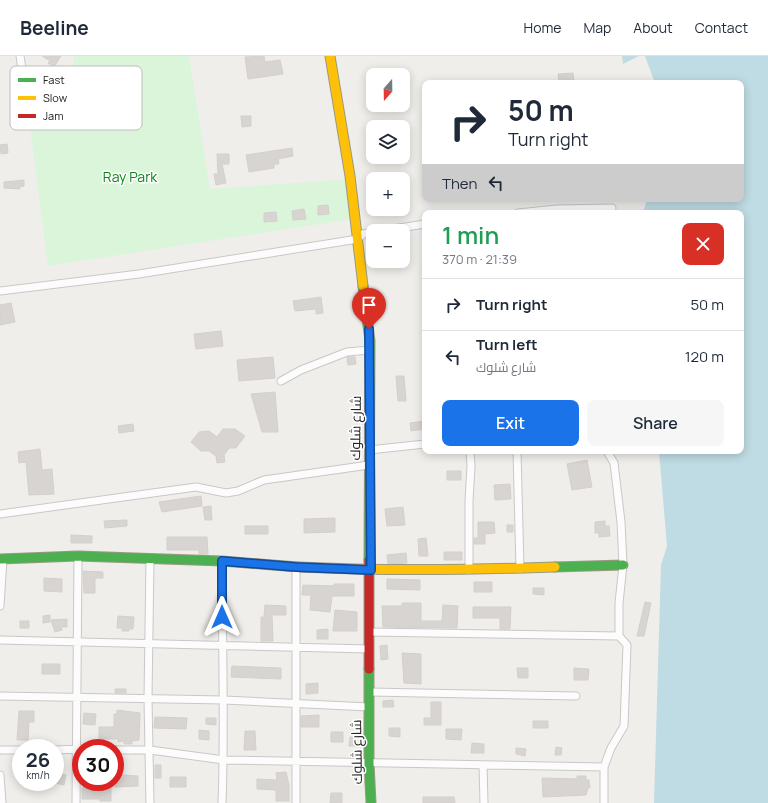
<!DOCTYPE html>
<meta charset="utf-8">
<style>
body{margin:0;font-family:Manrope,Cairo,sans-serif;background:#f6f6f7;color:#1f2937;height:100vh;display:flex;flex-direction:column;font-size:15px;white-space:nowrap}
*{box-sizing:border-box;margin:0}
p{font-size:13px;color:#747a83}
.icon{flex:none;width:22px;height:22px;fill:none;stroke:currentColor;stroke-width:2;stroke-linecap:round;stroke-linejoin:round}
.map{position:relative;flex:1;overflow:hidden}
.details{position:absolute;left:422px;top:154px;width:322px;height:244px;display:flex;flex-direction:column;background:#fff;border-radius:8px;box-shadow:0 2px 10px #0003}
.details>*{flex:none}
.hud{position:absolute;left:422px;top:24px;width:322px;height:122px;border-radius:8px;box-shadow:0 2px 10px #0003;background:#fff;color:#1f2937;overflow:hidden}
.needle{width:26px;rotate:200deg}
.fabs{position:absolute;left:366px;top:12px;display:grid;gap:8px}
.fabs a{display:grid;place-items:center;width:44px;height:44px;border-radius:8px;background:#fff;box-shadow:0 2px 10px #0003;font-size:20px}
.speed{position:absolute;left:12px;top:683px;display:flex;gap:8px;font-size:20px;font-weight:700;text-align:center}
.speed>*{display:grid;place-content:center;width:52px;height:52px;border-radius:50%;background:#fff;box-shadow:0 2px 10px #0003;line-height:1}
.speed small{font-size:10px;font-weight:400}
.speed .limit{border:6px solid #d22;background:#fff;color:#111}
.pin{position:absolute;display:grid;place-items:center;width:34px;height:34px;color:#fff;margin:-41px -17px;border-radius:50% 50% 50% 0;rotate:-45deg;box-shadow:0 0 4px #0007}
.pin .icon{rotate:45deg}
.me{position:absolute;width:44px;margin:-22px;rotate:0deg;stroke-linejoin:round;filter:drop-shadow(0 0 3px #0008)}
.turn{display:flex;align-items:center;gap:14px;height:84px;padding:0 20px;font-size:18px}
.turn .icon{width:52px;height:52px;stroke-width:2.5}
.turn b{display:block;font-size:28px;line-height:34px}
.then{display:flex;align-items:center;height:38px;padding:0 20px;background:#0003;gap:8px;font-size:15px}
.round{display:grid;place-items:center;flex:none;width:42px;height:42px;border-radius:8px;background:#f6f6f7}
.headline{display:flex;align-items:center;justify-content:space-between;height:68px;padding:0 20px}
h1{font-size:24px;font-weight:600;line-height:30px;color:#1e9e55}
.primary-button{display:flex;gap:8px;margin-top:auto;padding:8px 20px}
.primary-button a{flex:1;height:46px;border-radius:8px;background:#1a73e8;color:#fff;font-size:16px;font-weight:600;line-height:46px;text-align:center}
.primary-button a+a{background:#f6f6f7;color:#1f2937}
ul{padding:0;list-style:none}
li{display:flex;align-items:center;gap:12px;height:52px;padding:0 20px;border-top:1px solid #e0e1e3}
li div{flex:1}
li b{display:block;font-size:15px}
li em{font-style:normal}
header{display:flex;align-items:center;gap:24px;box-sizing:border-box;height:56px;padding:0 20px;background:#fff;border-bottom:1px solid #e0e1e3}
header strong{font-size:19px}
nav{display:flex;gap:22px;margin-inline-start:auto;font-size:14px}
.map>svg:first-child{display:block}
.park{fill:#daf5da}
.water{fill:#bfdbe3}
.building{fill:#d7d4d2;stroke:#d3d0cc}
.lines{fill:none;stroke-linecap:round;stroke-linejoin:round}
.street-casing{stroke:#c9c8c7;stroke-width:9}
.fast-casing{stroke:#999a82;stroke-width:11}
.slow-casing{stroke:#999a82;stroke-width:11}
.jam-casing{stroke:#999a82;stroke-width:11}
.street{stroke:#fdfcfc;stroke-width:7}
.fast{stroke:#4caf50;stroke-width:9}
.slow{stroke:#ffc107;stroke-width:9}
.jam{stroke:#c62828;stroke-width:9}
.route-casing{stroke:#114b97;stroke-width:10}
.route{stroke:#1a73e8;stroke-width:7}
.labels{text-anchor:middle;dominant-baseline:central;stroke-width:3;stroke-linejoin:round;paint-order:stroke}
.park-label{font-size:14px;fill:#0c8416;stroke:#fff}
.street-label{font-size:14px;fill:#222;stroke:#fff}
.key{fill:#fff;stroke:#bdbdbd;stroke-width:1}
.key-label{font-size:11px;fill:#222}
</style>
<header>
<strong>Beeline</strong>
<nav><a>Home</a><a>Map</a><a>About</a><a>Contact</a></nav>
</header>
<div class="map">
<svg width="768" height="747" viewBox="0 0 768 747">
<rect width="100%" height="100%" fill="#f0eeeb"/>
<path class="park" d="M73,0h116l21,133 137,-10 5,40 -304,47 -19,-145 51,-4z"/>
<path class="water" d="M622,0h17l-16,8z
M645,0h123v747h-114l7,-238 6,-19 -8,-95h82v-238h-98l4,-14h94v-116h-86z"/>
<path class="building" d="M42,0h19l-7,11 -6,-4 2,-2z
M264,0l1,6 15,-2 3,14 -35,5 -3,-22z
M573,17l1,9 -15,1 -1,-9z
M241,60h10v10l-9,1z
M7,88l1,9 -7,1 -1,-9z
M292,92l1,8 -15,3 1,5h-5v4l-25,4 -3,-17z
M217,98h12v10h-7l4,19 -10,2 -2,-11h4z
M24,124v6l-5,1 1,2 -16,-1v-6z
M328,149l1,9 -11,1v-9z
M304,153l2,10 -13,1 -1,-9z
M276,156l1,9 -13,1v-9z
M321,241l2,16 -7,1v-5l-21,2 -2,-10z
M11,247l4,19 -15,3v-20z
M221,275l2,15 -27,3 -2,-15z
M273,301l2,21 -36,3 -2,-21z
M347,301h8l1,7 -8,1z
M396,320h8l2,25h-8z
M275,336l3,40h-16l-11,-38z
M425,365v8l-14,2 -1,-8z
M133,368l1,7 -15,2 -1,-7z
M223,373h12l10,7 -9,12h-7l-5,7 1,7 -8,1 -1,-7 -7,-5h-8l-10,-9 8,-10 10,-1 8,6z
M40,393l2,21 10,-1 2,25 -25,1 -3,-33 -7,1 -1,-11z
M587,404l5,27 -20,3 -5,-26z
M447,415h14v9h-14z
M510,428l1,15 -16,1 -1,-15z
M201,440l1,10 -40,6 -3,-10z
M211,450l1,14h-7l-2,-13z
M403,451l2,18 -18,1 -2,-17z
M335,462v14l-31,1v-14z
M127,464v6l-22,2 -1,-7z
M605,465v5h4l1,10 -11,1v-4h-4v-11z
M478,466h16l1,11 -10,1v10h-11v-6h4z
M507,469h6v7h-6z
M245,470h23v8h-23z
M71,479l21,1v7h-21z
M167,481h40l1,17h-9v-4h-32z
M426,482l2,18h-9l-1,-17z
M444,496h18v8h-18z
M406,497l1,10 -19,1 -1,-9z
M83,515l20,1v6h-8v15h-11z
M44,522l18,1v13l-18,-1z
M387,523l33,1v10l-33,-1z
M474,526h18v10h-18z
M334,528h20v12h-22l-2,16 -20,-2 1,-15h-9l1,-10 31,1z
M533,532h11v7l-11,-1z
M645,546l6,1 -7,33h-7z
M402,547h19v18h21l1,-16 15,1 -1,22 -74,-1 -1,-21h20z
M265,549l21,1v9h-14l1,26h-12v-24h3z
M473,551h38l-1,22h-10v-11h-27z
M335,554l22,2v19h-24z
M50,559v7l-7,1v-7z
M118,560l16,1 -1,12h-4v2h-7v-3h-5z
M67,563v8h-6l1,3 -7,2 -4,-12z
M20,565h9v7h-9z
M328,573v10h-11v-9z
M387,589l1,14 -7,1 -1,-14z
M402,597l19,1v30l-17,-1z
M42,608h18v10h-18z
M232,610l49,2v11l-50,-2z
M517,612h11v10h-10z
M574,612l15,1 -1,11h-14z
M318,627v10l-12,1v-10z
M115,633h11v4h-11z
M393,644l1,7h-11v-6z
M431,646h10v23h-17v-7h7z
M117,654l23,3 -1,27 -7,1v3h-8v-3l-6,1v-3h-19v-12h15v-13h3z
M19,655h15v11h-5l-1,18h-11z
M84,657l12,1 -1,11 -12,-1z
M319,659v12h-18v-11z
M155,661l32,1 -1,11 -32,-1z
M206,662h10v7l-10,-1z
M533,665h15v7h-15z
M389,672h11v9l-11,-1z
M446,673h16l-1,11 -15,-1z
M199,674l10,1v9l-10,-1z
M245,675h10l1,19h-12z
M331,676h12v10h-12z
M350,681h6v9h-7z
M472,687l12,1v9h-13z
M556,691l6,1 -1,7h-6z
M516,692l10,1 -1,7 -9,-2z
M155,709h6v13h-6z
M286,716l3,13v16h-13v-11l-19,-1v-10l20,1 -1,-7z
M55,717l11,2 -2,10 -9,-2z
M125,719l13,1v10l-23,1v-11z
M577,720h9v4h3l1,8h-2l-2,7 -43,2 -1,-19 35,1z
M170,721h16v10h-16z
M84,726h27v19h-11v-2h-18v-11h2z
M331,737h11v10h-12z
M423,741h31l1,6h-32z"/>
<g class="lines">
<defs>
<path id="street" d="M20,0l9,58
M518,157l39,-4 55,-1
M380,175l45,-7
M0,235l139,-17 219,-35 5,-5 10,-2
M281,325l20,-11 46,-18 23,-2
M369,394l56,-6
M517,395l3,118
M0,458l196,-27 30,6 12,-2 26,-11 105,-15
M222,505c0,81 3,161 0,242
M469,514v-69l2,-35 -1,-15
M0,550l3,-47
M369,576l250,4
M0,584l369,9
M370,636l206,4
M0,640l224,4 145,7
M0,694h21
M55,694l26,-1
M115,694h35l74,10 380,7v36
M483,709l1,38
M604,711l7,-19 13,-22 3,-81 -8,-9v-33l4,-38 -2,-43 -7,-59 -7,-12
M0,719l2,28
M76,747l2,-247
M150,747l-2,-104 2,-140
M296,747v-236"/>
<path id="fast" d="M363,230l7,55 -1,219
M0,503l78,-3 144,5 76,6
M555,511l68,-2
M369,613v94l2,40"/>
<path id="slow" d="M330,0l20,120 13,110
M298,511c86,4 171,3 257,0"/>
<path id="jam" d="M369,613v-109"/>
</defs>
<use href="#street" class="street-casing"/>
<use href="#fast" class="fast-casing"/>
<use href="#slow" class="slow-casing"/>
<use href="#jam" class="jam-casing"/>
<use href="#street" class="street"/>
<use href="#fast" class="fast"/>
<use href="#slow" class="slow"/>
<use href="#jam" class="jam"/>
</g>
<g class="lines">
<defs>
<path id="route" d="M222,561v-56l74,6 75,3 -2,-241"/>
</defs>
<use href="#route" class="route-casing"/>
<use href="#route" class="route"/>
</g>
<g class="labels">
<g class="park-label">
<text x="130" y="120">Ray Park</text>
</g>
<g class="street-label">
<text transform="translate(355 372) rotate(-89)">شارع شلوك</text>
<text transform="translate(356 696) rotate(-91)">شارع شلوك</text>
</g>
</g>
<rect x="10" y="10" width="132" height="64" rx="6" class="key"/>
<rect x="18" y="22" width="18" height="4" fill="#4caf50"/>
<rect x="18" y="40" width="18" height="4" fill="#ffc107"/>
<rect x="18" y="58" width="18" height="4" fill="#c62828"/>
<g class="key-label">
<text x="43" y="28">Fast</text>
<text x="43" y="46">Slow</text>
<text x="43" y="64">Jam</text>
</g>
</svg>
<div class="fabs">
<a><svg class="needle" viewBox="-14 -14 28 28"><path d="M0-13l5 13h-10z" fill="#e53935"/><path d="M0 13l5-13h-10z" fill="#747a83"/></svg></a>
<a><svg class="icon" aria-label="layers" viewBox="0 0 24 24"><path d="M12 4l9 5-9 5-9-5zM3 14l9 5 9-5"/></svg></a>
<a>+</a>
<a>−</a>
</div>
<div class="speed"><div>26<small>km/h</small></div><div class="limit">30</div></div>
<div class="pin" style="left:369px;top:273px;background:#d93025"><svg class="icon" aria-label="arrive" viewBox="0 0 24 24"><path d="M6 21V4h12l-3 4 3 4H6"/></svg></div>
<svg class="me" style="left:222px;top:561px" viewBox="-20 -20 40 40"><path d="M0-17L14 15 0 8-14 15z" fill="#1a73e8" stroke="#fff" stroke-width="4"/></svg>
<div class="hud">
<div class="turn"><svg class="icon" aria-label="right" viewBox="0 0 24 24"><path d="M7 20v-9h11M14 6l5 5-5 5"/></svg><div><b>50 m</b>Turn right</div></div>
<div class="then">Then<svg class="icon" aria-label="left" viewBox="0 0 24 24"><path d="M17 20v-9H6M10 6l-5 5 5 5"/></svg></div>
</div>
<section class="details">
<div class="headline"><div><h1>1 min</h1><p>370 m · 21:39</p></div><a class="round" style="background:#d93025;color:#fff"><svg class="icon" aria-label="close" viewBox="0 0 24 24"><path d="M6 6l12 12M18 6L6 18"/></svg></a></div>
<ul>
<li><svg class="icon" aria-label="right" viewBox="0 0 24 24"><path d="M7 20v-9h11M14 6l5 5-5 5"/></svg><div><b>Turn right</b></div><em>50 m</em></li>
<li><svg class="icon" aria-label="left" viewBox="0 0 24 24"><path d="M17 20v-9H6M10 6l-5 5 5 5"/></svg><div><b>Turn left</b><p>شارع شلوك</p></div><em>120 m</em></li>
</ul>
<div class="primary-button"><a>Exit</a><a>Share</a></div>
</section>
</div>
